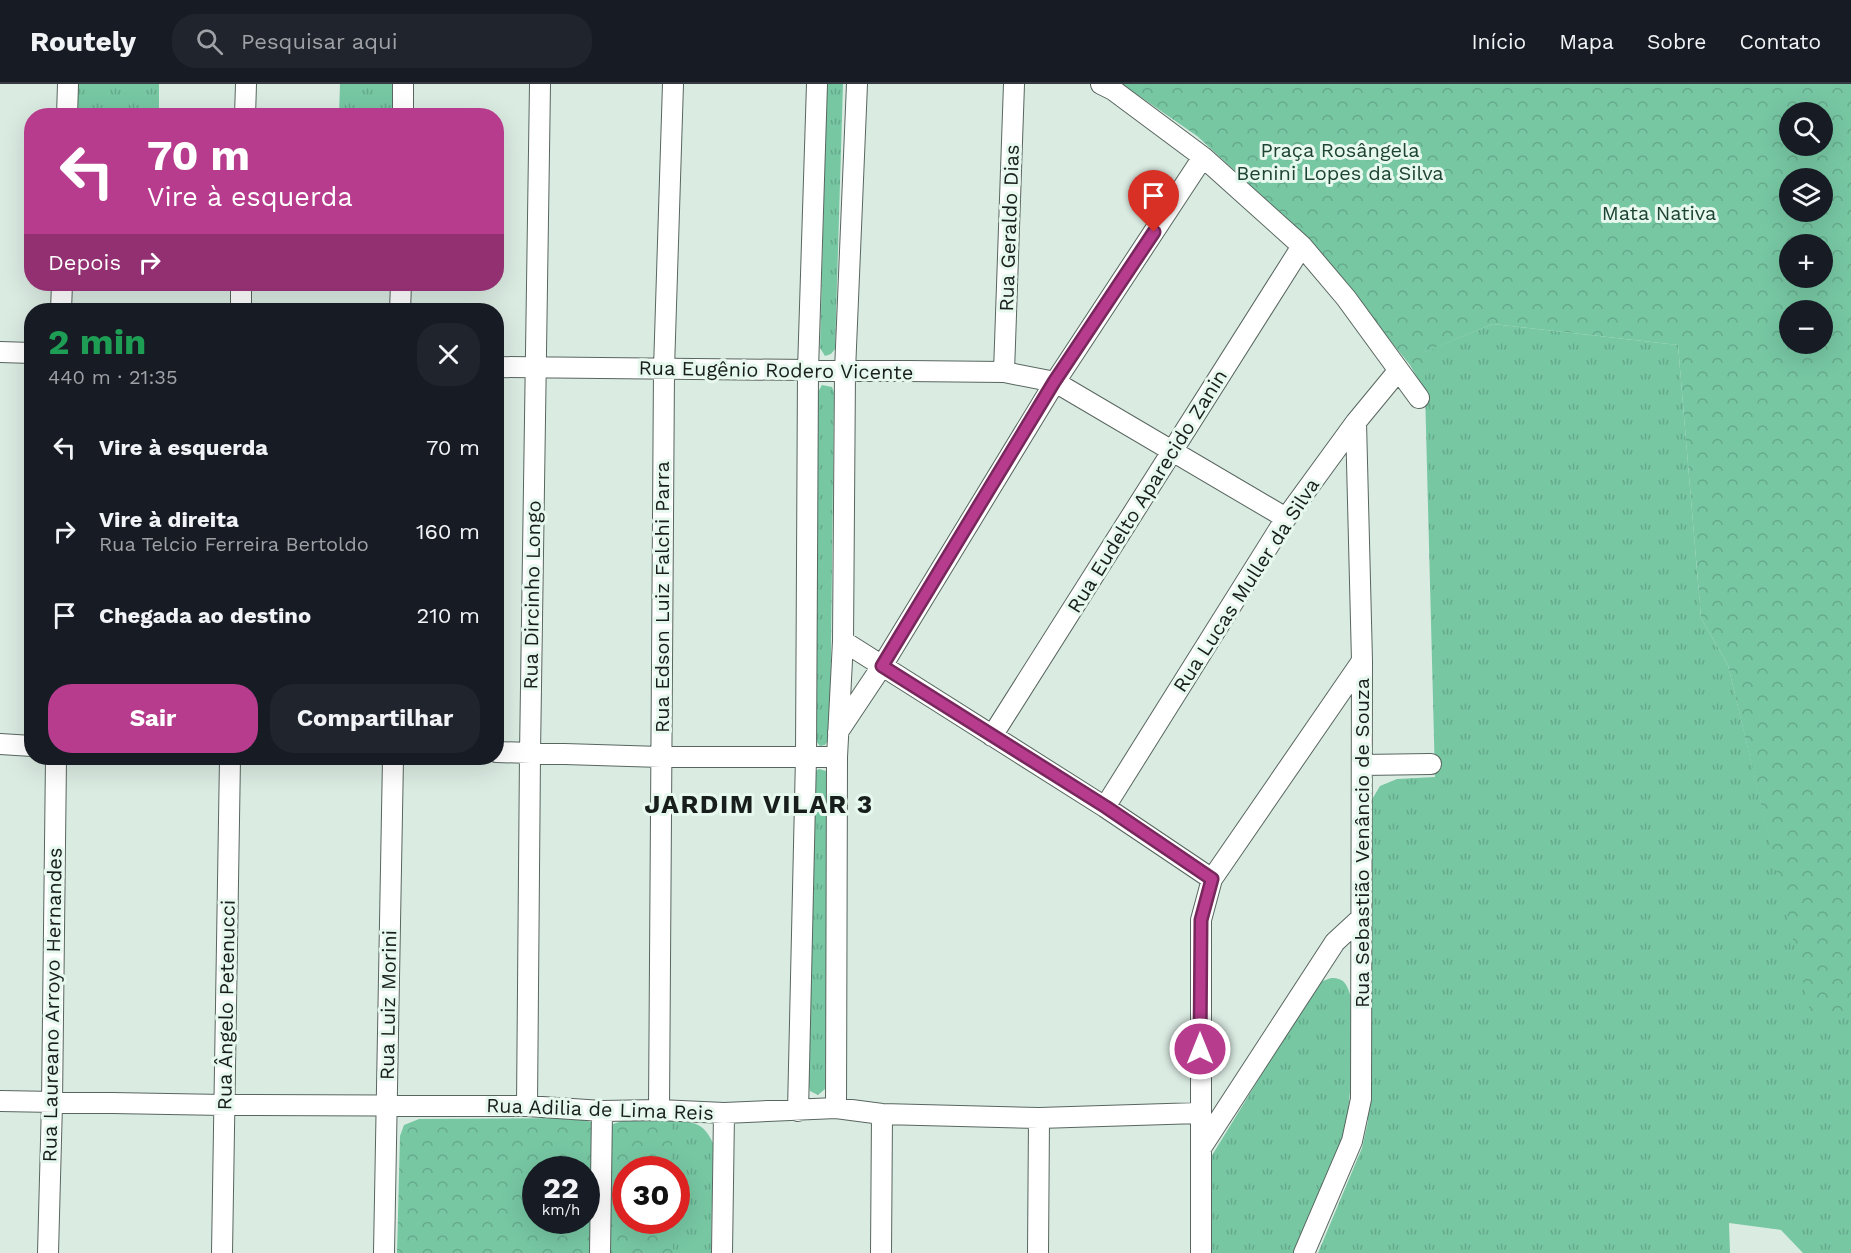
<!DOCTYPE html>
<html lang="pt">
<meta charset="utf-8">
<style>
body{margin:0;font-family:"Work Sans",sans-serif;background:#20242c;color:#f1f3f6;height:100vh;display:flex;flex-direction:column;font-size:22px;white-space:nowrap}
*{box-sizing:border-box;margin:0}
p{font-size:20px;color:#9ea1a6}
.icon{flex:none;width:33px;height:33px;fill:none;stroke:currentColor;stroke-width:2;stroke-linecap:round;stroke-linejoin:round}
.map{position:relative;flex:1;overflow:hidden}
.details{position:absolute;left:24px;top:219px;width:480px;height:462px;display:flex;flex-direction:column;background:#171b24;border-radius:24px;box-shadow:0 6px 24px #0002}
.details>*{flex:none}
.banner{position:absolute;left:24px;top:24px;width:480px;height:183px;border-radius:24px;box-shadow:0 6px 24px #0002;background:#b73c8e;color:#fff;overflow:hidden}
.tools{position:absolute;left:1779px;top:18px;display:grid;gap:12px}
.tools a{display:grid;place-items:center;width:54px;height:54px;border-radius:50%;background:#171b24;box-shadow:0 6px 24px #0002;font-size:30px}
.speed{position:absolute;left:522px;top:1072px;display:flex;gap:12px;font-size:30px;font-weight:700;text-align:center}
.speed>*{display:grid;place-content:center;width:78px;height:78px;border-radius:50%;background:#171b24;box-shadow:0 6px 24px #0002;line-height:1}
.speed small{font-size:15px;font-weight:400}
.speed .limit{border:9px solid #d22;background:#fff;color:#111}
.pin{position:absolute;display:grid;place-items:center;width:51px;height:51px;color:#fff;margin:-62px -26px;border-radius:50% 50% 50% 0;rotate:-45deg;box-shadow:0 0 6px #0007}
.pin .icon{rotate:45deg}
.me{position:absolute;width:66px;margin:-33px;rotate:0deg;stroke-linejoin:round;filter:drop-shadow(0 0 4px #0008)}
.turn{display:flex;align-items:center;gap:21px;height:126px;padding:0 24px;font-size:27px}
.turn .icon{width:78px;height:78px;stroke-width:2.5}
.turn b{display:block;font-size:42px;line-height:51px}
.then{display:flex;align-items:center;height:57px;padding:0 24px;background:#0003;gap:12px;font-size:22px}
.round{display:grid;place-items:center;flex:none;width:63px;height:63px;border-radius:24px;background:#20242c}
.headline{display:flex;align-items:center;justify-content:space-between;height:102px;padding:0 24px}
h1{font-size:36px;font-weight:700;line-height:45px;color:#1e9e55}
.primary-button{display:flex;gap:12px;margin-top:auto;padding:12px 24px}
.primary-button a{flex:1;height:69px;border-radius:24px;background:#b73c8e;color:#fff;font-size:24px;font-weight:700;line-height:69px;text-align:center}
.primary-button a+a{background:#20242c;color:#f1f3f6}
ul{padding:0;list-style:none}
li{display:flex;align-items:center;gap:18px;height:84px;padding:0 24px}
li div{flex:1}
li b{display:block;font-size:22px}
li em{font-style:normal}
header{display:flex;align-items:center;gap:36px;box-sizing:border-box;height:84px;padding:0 30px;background:#171b24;border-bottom:2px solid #363941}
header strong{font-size:28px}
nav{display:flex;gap:33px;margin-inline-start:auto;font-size:21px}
.search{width:420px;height:54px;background:#20242c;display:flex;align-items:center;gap:15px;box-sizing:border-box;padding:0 21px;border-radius:24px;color:#9ea1a6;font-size:22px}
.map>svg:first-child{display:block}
.grass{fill:url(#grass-tufts)}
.forest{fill:url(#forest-crowns);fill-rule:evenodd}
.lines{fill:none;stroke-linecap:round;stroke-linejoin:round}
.minor-casing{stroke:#58665f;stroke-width:22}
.minor{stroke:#fff;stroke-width:20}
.route-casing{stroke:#77275c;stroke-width:15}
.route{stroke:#b73c8e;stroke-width:10}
.labels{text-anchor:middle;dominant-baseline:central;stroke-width:6;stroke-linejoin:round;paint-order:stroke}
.park-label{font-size:20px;fill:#1d4333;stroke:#e7f8ef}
.street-label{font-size:20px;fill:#181e1b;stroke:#e7f8ef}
.district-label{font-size:26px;font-weight:bold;letter-spacing:1.5px;fill:#181e1b;stroke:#e7f8ef}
</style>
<header>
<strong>Routely</strong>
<div class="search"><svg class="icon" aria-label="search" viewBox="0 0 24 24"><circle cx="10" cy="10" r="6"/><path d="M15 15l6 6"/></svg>Pesquisar aqui</div>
<nav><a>Início</a><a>Mapa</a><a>Sobre</a><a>Contato</a></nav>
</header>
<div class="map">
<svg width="1851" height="1169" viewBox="0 0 1851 1169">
<defs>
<pattern id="grass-tufts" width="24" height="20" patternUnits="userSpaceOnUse" patternTransform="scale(1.5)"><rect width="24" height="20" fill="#77c7a3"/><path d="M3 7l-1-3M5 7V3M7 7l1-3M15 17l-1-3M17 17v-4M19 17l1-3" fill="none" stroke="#66aa8c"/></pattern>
<pattern id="forest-crowns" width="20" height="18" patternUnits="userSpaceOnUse" patternTransform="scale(1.5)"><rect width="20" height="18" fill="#77c7a3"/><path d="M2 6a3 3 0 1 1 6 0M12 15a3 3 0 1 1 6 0" fill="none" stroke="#66aa8c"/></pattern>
</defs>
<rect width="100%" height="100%" fill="#daebe2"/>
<path class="grass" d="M77,0h82v31l-83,1z
M340,0h53v31h-54z
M827,0h16l-8,265 -4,5 -6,2 -5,-8z
M1493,240l185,21 23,273 27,47 83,346h40v242h-48l-22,-23 -52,-7 1,30h-412l44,-105 6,-27 3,-320 9,-15 17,-7 38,-2 -11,-425z
M822,301l10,2 2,5 -4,346 -5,7 -5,1 -7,-9 5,-345z
M819,685l7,2 3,11 -4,307 -7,6 -8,-4 -1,-5 3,-306 4,-9z
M1331,894c14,0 16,7 20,19 0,45 3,92 -7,137 -8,37 -33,83 -48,119h-88l1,-76 2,-20 98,-160 11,-15z
M672,1037c22,1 31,1 41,22l-2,110h-38v-32h3v-51h-4z"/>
<path class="forest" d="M1122,0h729v927h-41l-82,-346 -27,-47 -23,-273 -185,-21 -68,28v39l-15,-26 -21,-26 -90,-109 -102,-94zM1790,28h32v34h-32zM1790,94h32v34h-32zM1790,160h32v34h-32zM1790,226h32v34h-32z
M576,1034l15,4 3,13 -2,118h-195l3,-117 4,-11 15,-6zM536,1086h50v51h-50z
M622,1037h50v49h-46v51h47v32h-67l1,-117 6,-12z"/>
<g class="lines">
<defs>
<path id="minor" d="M1101,0l12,6 90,67 99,89 44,52 73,100
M67,32l1,-32
M245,32l1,-32
M403,32v-32
M61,226l1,-26
M241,226v-26
M400,226l1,-26
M0,268l32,1
M496,283l508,5 51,10 231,136
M1004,288l10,-288
M843,557l262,166 107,72
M838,648l44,-66 173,-284 148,-225
M992,652l310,-490
M0,660l32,2
M496,668l165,5h176
M1362,681l69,-1
M1105,723l181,-289 70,-96 42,-51
M0,1017l224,4 303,1 75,5 57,-1 65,3 112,-5 46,6 157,4 160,-5
M527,1022l3,-352 10,-670
M836,1024l1,-351 6,-116 2,-270 12,-287
M659,1026l5,-741 9,-285
M798,1027l8,-354 2,-387 9,-286
M1201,1064l134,-206 26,-24
M48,1169l4,-150 4,-345
M222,1169l8,-495
M384,1169l9,-495
M600,1169l2,-142
M722,1169l2,-140
M881,1169l1,-139
M1038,1169l1,-135
M1201,1169v-333l11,-41 150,-218
M1304,1169l48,-112 9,-42 1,-438 -6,-239"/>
</defs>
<use href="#minor" class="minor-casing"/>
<use href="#minor" class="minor"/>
</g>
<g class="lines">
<defs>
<path id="route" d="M1154,148l-100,150 -172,284 224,141 106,72 -11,41 -1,129"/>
</defs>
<use href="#route" class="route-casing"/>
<use href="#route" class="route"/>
</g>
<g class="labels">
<g class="park-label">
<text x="1340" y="66">Praça Rosângela<tspan x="1340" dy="23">Benini Lopes da Silva</tspan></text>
<text x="1659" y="129">Mata Nativa</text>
</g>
<g class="street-label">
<text transform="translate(1009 144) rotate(-88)">Rua Geraldo Dias</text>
<text transform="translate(776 286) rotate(1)">Rua Eugênio Rodero Vicente</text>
<text transform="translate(1147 407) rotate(-58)">Rua Eudelto Aparecido Zanin</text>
<text transform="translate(1246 501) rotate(-57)">Rua Lucas Muller da Silva</text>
<text transform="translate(532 511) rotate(-89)">Rua Dircinho Longo</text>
<text transform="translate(662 513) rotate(-90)">Rua Edson Luiz Falchi Parra</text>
<text transform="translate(1362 759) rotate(-90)">Rua Sebastião Venâncio de Souza</text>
<text transform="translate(52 921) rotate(-89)">Rua Laureano Arroyo Hernandes</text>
<text transform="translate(226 921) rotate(-89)">Rua Ângelo Petenucci</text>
<text transform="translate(388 921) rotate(-89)">Rua Luiz Morini</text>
<text transform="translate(600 1025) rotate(2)">Rua Adilia de Lima Reis</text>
</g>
<g class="district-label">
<text x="759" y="720">JARDIM VILAR 3</text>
</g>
</g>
</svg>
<div class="tools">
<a><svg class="icon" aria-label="search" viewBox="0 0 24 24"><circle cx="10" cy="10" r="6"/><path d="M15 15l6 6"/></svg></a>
<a><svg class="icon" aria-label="layers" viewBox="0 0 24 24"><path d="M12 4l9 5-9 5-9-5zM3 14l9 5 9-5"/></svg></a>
<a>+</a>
<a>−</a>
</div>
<div class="speed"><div>22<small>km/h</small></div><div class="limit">30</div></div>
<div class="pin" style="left:1154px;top:148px;background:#d93025"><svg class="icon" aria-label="arrive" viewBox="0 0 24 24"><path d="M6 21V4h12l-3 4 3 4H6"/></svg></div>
<svg class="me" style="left:1200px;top:965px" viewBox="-20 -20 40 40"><circle r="17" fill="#b73c8e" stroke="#fff" stroke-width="3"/><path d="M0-11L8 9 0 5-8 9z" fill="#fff"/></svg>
<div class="banner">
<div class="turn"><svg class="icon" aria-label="left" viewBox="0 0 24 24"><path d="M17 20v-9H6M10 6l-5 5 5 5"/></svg><div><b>70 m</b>Vire à esquerda</div></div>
<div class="then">Depois<svg class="icon" aria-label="right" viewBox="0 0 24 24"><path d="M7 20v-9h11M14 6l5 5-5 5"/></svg></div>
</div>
<section class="details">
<div class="headline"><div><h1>2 min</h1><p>440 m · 21:35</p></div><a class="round"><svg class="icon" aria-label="close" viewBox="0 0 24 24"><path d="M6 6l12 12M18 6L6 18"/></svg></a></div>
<ul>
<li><svg class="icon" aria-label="left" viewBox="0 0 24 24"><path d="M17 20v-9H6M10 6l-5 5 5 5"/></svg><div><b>Vire à esquerda</b></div><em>70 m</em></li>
<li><svg class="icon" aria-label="right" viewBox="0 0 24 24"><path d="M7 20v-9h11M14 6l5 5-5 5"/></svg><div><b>Vire à direita</b><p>Rua Telcio Ferreira Bertoldo</p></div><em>160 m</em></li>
<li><svg class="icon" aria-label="arrive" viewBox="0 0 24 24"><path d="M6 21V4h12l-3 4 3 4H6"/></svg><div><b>Chegada ao destino</b></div><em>210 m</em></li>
</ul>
<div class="primary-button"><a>Sair</a><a>Compartilhar</a></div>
</section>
</div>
